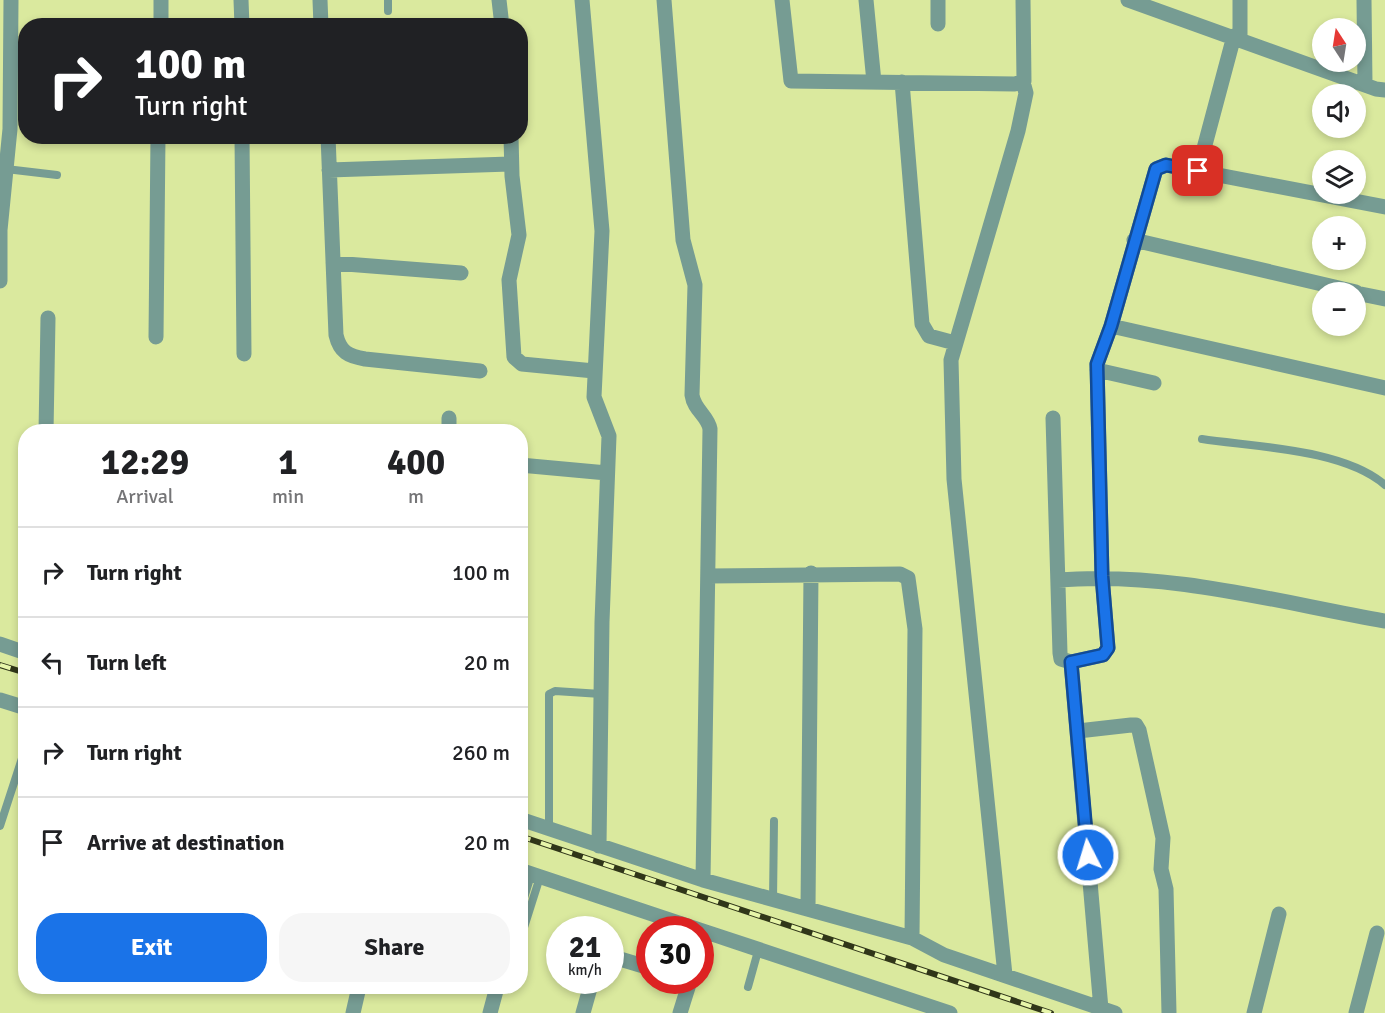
<!DOCTYPE html>
<meta charset="utf-8">
<style>
body{margin:0;font-family:Signika,sans-serif;background:#f6f6f6;color:#202124;height:100vh;display:flex;flex-direction:column;font-size:22px;white-space:nowrap}
*{box-sizing:border-box;margin:0}
p{font-size:20px;color:#757577}
.icon{flex:none;width:33px;height:33px;fill:none;stroke:currentColor;stroke-width:2;stroke-linecap:round;stroke-linejoin:round}
.map{position:relative;flex:1;overflow:hidden}
.side{position:absolute;left:18px;top:424px;width:510px;height:570px;display:flex;flex-direction:column;background:#fff;border-radius:24px;box-shadow:0 3px 9px #0003}
.side>*{flex:none}
.banner{position:absolute;left:18px;top:18px;width:510px;height:126px;border-radius:24px;box-shadow:0 3px 9px #0003;background:#202124;color:#fff;overflow:hidden}
.needle{width:39px;rotate:348deg}
.buttons{position:absolute;left:1312px;top:18px;display:grid;gap:12px}
.buttons a{display:grid;place-items:center;width:54px;height:54px;border-radius:50%;background:#fff;box-shadow:0 3px 9px #0003;font-size:30px}
.speed{position:absolute;left:546px;top:916px;display:flex;gap:12px;font-size:30px;font-weight:700;text-align:center}
.speed>*{display:grid;place-content:center;width:78px;height:78px;border-radius:50%;background:#fff;box-shadow:0 3px 9px #0003;line-height:1}
.speed small{font-size:15px;font-weight:400}
.speed .limit{border:9px solid #d22;background:#fff;color:#111}
.pin{position:absolute;display:grid;place-items:center;width:51px;height:51px;color:#fff;margin:-26px;border-radius:12px;box-shadow:0 3px 9px #0006}
.me{position:absolute;width:66px;margin:-33px;rotate:355deg;stroke-linejoin:round;filter:drop-shadow(0 0 4px #0008)}
.turn{display:flex;align-items:center;gap:21px;height:126px;padding:0 18px;font-size:27px}
.turn .icon{width:78px;height:78px;stroke-width:2.5}
.turn b{display:block;font-size:42px;line-height:51px}
.eta{display:flex;justify-content:space-evenly;align-items:center;height:102px;text-align:center}
.eta b{font-size:36px;font-weight:700;line-height:42px}
.action{display:flex;gap:12px;margin-top:auto;padding:12px 18px}
.action a{flex:1;height:69px;border-radius:24px;background:#1a73e8;color:#fff;font-size:24px;font-weight:700;line-height:69px;text-align:center}
.action a+a{background:#f6f6f6;color:#202124}
ul{padding:0;list-style:none}
li{display:flex;align-items:center;gap:18px;height:90px;padding:0 18px;border-top:2px solid #e0e0e0}
li div{flex:1}
li b{display:block;font-size:22px}
li em{font-style:normal}
.map>svg:first-child{display:block}
.lines{fill:none;stroke-linecap:round;stroke-linejoin:round}
.lane{stroke:#769c93;stroke-width:8}
.street{stroke:#769c93;stroke-width:15}
.rail-casing{stroke:#303619;stroke-width:6}
.rail{stroke:#e7f6aa;stroke-width:4;stroke-dasharray:11;stroke-linecap:butt}
.route-casing{stroke:#114b97;stroke-width:15}
.route{stroke:#1a73e8;stroke-width:10}
</style>
<div class="map">
<svg width="1385" height="1013" viewBox="0 0 1385 1013">
<rect width="100%" height="100%" fill="#dae99e"/>
<g class="lines">
<path class="lane" d="M388,0v11
M6,169l51,6
M1202,439c53,8 142,10 183,46
M0,826l26,-80
M549,827v-133l6,-3 46,3
M773,900l1,-79
M520,940l20,-63
M748,987l10,-36"/>
<path class="street" d="M241,0l1,26
M320,0l1,26
M499,0l3,26
M582,0l20,231 -8,166 15,39 -7,186 -3,224
M664,0l19,240 12,45 -3,110c2,15 16,21 18,34l-7,451
M782,0l9,81 224,3 9,-3 -1,-81
M866,0l8,82
M938,0v24
M1128,0l248,89 9,1
M1364,0l1,83
M161,26v-26
M1240,38v-38
M902,82l20,242 7,12 26,7
M242,136l2,218
M328,136l8,199c4,17 12,21 29,24l115,12
M511,136l1,40 7,59 -10,45 5,77 8,7 72,7
M329,170l182,-6
M1198,171l36,-135
M1134,240l222,52
M333,263l128,10
M0,281v-51l10,-101 1,-129
M1356,293l29,6
M1111,326l274,62
M156,337l2,-201
M1097,370l57,13
M1053,418l7,235 1,6 10,3 32,-7 5,-7 -6,-72 -5,-212 14,-38 45,-157 10,-4 219,42
M46,432l2,-114
M449,432v-14
M520,465l87,8
M708,576l192,-2 8,4 7,51 -3,309
M1058,580c110,-9 219,22 327,41
M0,644l26,9
M1071,662l30,347
M0,700l26,8
M1078,731l53,-6h5l3,5 24,108 -2,31 5,20 3,124
M520,819l183,61 209,58 32,17 171,58
M520,870l180,60
M520,899l8,-26
M808,909l3,-336
M700,930l250,83
M700,948l6,-16
M610,956l40,12
M1005,975l-51,-496 -3,-119 67,-229 8,-38 -3,-11
M353,1013l6,-26
M490,1013l7,-26
M583,1013l9,-32
M680,1013l10,-32
M1254,1013l25,-99
M1356,1013l21,-80"/>
<defs>
<path id="rail" d="M0,665l26,8
M520,836l531,177"/>
</defs>
<use href="#rail" class="rail-casing"/>
<use href="#rail" class="rail"/>
</g>
<g class="lines">
<defs>
<path id="route" d="M1088,855l-17,-193 32,-7 5,-7 -6,-72 -5,-212 14,-38 45,-157 10,-4 32,6"/>
</defs>
<use href="#route" class="route-casing"/>
<use href="#route" class="route"/>
</g>
</svg>
<div class="buttons">
<a><svg class="needle" viewBox="-14 -14 28 28"><path d="M0-13l5 13h-10z" fill="#e53935"/><path d="M0 13l5-13h-10z" fill="#757577"/></svg></a>
<a><svg class="icon" aria-label="sound" viewBox="0 0 24 24"><path d="M4 9h4l5-4v14l-5-4H4zM17 9q2 3 0 6"/></svg></a>
<a><svg class="icon" aria-label="layers" viewBox="0 0 24 24"><path d="M12 4l9 5-9 5-9-5zM3 14l9 5 9-5"/></svg></a>
<a>+</a>
<a>−</a>
</div>
<div class="speed"><div>21<small>km/h</small></div><div class="limit">30</div></div>
<div class="pin" style="left:1198px;top:171px;background:#d93025"><svg class="icon" aria-label="arrive" viewBox="0 0 24 24"><path d="M6 21V4h12l-3 4 3 4H6"/></svg></div>
<svg class="me" style="left:1088px;top:855px" viewBox="-20 -20 40 40"><circle r="17" fill="#1a73e8" stroke="#fff" stroke-width="3"/><path d="M0-11L8 9 0 5-8 9z" fill="#fff"/></svg>
<div class="banner">
<div class="turn"><svg class="icon" aria-label="right" viewBox="0 0 24 24"><path d="M7 20v-9h11M14 6l5 5-5 5"/></svg><div><b>100 m</b>Turn right</div></div>
</div>
<section class="side">
<div class="eta">
<div><b>12:29</b><p>Arrival</p></div>
<div><b>1</b><p>min</p></div>
<div><b>400</b><p>m</p></div>
</div>
<ul>
<li><svg class="icon" aria-label="right" viewBox="0 0 24 24"><path d="M7 20v-9h11M14 6l5 5-5 5"/></svg><div><b>Turn right</b></div><em>100 m</em></li>
<li><svg class="icon" aria-label="left" viewBox="0 0 24 24"><path d="M17 20v-9H6M10 6l-5 5 5 5"/></svg><div><b>Turn left</b></div><em>20 m</em></li>
<li><svg class="icon" aria-label="right" viewBox="0 0 24 24"><path d="M7 20v-9h11M14 6l5 5-5 5"/></svg><div><b>Turn right</b></div><em>260 m</em></li>
<li><svg class="icon" aria-label="arrive" viewBox="0 0 24 24"><path d="M6 21V4h12l-3 4 3 4H6"/></svg><div><b>Arrive at destination</b></div><em>20 m</em></li>
</ul>
<div class="action"><a>Exit</a><a>Share</a></div>
</section>
</div>
